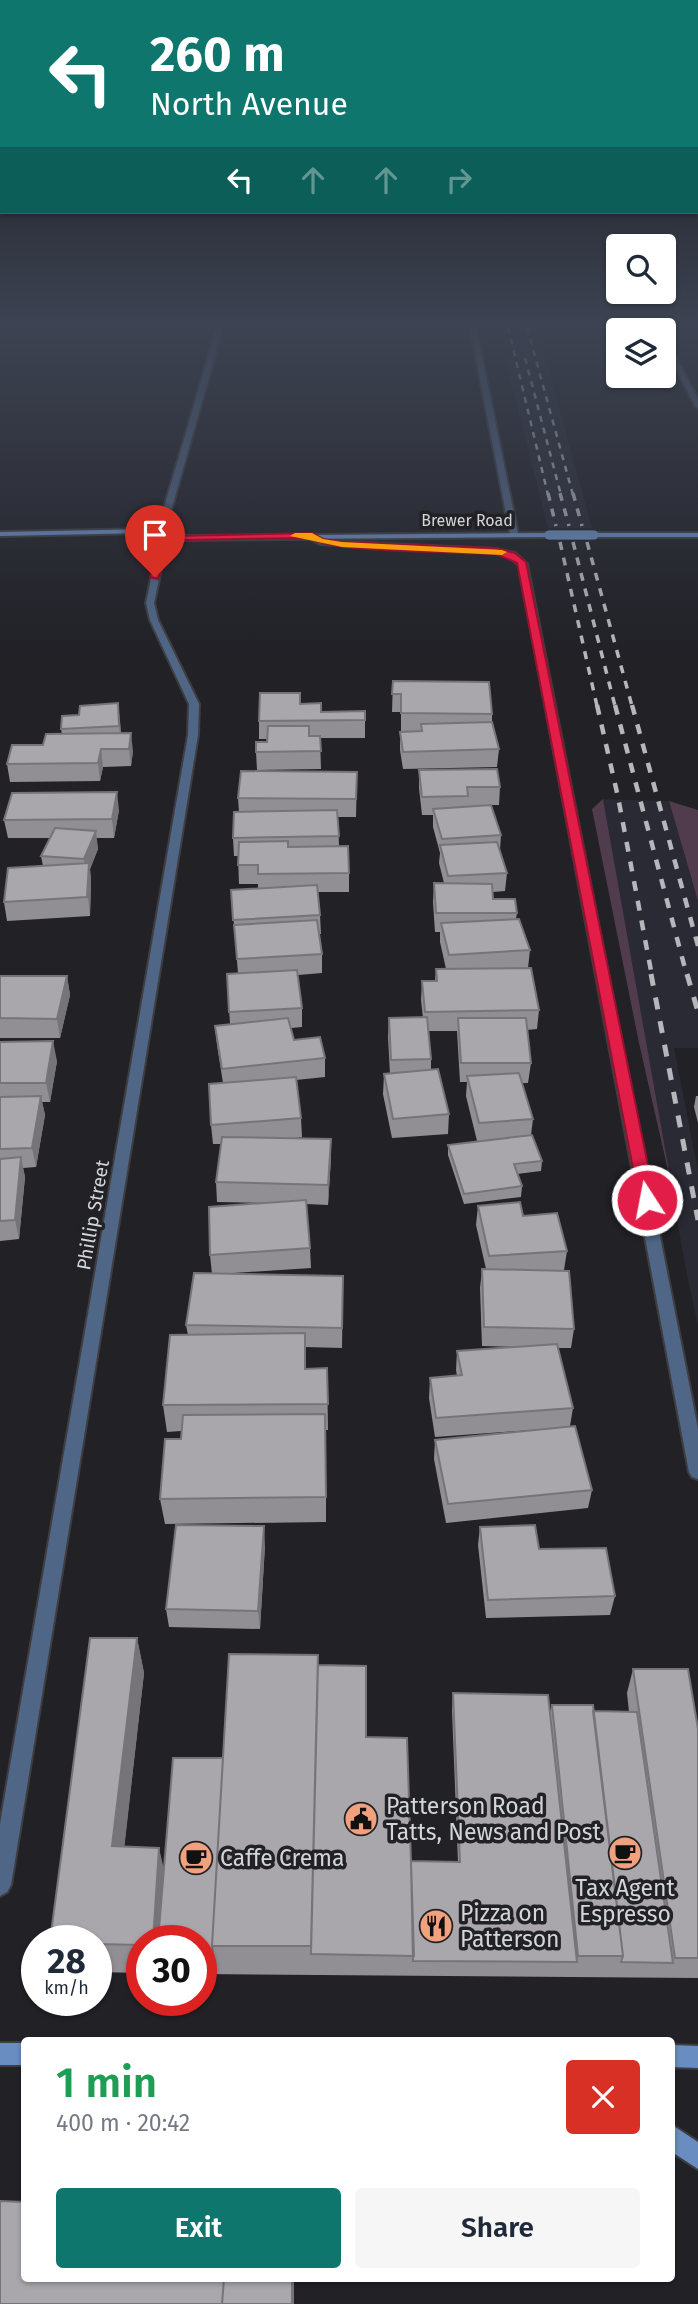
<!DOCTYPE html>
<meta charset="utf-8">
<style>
body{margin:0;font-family:"Fira Sans",sans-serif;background:#f6f6f7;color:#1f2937;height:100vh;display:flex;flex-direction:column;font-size:26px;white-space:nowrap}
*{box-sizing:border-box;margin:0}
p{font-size:23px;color:#747a83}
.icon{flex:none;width:38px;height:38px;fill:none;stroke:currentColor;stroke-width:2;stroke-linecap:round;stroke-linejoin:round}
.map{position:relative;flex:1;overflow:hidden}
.side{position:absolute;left:21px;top:2037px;width:654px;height:245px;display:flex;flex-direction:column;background:#fff;border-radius:7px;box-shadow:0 2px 5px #0004}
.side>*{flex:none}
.hud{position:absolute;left:0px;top:0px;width:698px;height:214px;box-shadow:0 2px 5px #0004;background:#0f766e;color:#fff;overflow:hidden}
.fabs{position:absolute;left:606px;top:234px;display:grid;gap:14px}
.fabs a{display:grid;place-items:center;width:70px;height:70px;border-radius:7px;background:#fff;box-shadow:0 2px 5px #0004;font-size:35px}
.speed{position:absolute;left:21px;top:1925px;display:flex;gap:14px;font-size:35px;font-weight:700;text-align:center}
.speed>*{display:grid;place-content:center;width:91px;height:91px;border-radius:50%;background:#fff;box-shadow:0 2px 5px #0004;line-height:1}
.speed small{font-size:18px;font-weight:400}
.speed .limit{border:10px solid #d22;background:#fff;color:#111}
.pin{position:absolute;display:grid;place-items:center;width:60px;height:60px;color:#fff;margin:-72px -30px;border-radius:50% 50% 50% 0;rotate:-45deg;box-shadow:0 0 7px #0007}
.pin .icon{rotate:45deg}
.me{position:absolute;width:77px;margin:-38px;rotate:349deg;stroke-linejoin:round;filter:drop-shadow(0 0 5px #0008)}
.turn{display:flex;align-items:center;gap:24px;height:147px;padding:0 35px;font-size:32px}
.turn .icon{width:91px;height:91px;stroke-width:2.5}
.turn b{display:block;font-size:49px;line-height:60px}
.lanes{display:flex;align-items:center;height:66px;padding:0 35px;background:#0003;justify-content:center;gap:35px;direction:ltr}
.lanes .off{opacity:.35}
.round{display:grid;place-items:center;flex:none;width:74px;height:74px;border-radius:7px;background:#f6f6f7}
.head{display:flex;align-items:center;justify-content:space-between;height:119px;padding:0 35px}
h1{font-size:42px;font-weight:600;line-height:52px;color:#1e9e55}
.button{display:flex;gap:14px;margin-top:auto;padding:14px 35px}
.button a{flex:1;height:80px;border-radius:7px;background:#0f766e;color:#fff;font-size:28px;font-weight:600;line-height:80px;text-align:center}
.button a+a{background:#f6f6f7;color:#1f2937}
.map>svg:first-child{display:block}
.built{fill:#292a34}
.green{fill:#513c4e}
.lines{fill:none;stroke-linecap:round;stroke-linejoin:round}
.street-casing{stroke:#3e3e42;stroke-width:4}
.secondary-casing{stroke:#3e3e42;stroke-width:4}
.street{fill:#506686;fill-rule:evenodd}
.secondary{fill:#698dc0;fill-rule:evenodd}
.rail-far3{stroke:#b6b7ba;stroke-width:2.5;stroke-dasharray:6 6;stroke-linecap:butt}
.rail-far2{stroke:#b6b7ba;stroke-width:3.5;stroke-dasharray:8 8;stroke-linecap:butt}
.rail-far1{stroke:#b6b7ba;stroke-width:4.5;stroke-dasharray:10 10;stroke-linecap:butt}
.rail{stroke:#b6b7ba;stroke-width:5;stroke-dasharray:12 12;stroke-linecap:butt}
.secondary-bridge-casing{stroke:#3e3e42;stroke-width:10;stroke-linecap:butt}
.secondary-bridge{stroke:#698dc0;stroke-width:9}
.wall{fill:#918f94}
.shaded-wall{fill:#767478}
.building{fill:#a9a6ac;stroke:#767478;stroke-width:2}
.route{fill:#e11d48;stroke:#92132f;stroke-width:2}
.slow{fill:#f59e0b}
.labels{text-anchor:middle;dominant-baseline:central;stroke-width:7;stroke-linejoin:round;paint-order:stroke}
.far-street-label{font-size:16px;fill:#d4d5d8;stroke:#212126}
.street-label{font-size:19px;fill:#d4d5d8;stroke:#212126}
.near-poi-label{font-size:23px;fill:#d4d5d8;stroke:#212126;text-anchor:start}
</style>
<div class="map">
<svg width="698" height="2304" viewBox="0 0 698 2304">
<rect width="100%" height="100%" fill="#212126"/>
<path class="built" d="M497,327h40l55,201h-44z
M603,799l66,2 29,100v147h-24l24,123v155l-13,-61z"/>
<path class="green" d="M603,799l69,389 -33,-145 -47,-234z
M669,801l29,9v91z"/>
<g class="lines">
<defs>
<path id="street" d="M217,327h6l-52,184 -12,20h-6l-1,-2 11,-18z
M470,327h6l42,207 -4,2 -4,-2z
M663,333l35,66v9l-3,-2 -32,-64z
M312,534l10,6 20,2 154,7 19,4 12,11 171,865v50l-6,-2 -3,-5 -170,-907 -10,-8 -13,-4 -176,-9 -11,-6 -1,-2z
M169,538l7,2 -13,20 -9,43 4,17 41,84 -1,31 -187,1150 -4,7 -7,4v-72l188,-1089 1,-31 -39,-84 -4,-17 9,-43z"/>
<path id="secondary" d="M164,526l15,1 6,9 364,-3 4,2 -4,2 -373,3 -14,3 -16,-5 1,-5 -147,3v-4l152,-3zM164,530l10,1 2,4 -13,3 -9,-3z
M591,533h107v4h-107z
M0,2043h24v22h-24z
M672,2045l26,1v22l-26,-1z
M672,2125l26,17v27l-26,-17z"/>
</defs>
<use href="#street" class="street-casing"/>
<use href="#secondary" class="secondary-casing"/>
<use href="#street" class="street"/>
<use href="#secondary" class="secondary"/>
<path class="rail-far3" d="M508,327l40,168
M527,327l46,168
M525,358l36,137"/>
<path class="rail-far2" d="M548,493l8,33
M560,493l9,33
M573,493l9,33
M560,542l37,164
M573,542l42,164
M587,542l45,164"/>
<path class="rail-far1" d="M597,705l21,92 34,179
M615,705l72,271
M632,705l66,241"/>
<path class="rail" d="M651,974l47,246
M687,974l11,38"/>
<defs>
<path id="secondary-bridge" d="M549,535h45"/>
</defs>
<use href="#secondary-bridge" class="secondary-bridge-casing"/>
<use href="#secondary-bridge" class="secondary-bridge"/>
</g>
<path class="wall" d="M393,681l99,33v8l7,27 -2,18 -94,2 -3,-19v-18l21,-1h-20v-19h-9z
M300,704l21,8 44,8v18h-45l1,31 -64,1 -1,-18 11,-10v-3h-8v-18z
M120,721l1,12 12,18 -2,15 -28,1 -3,14 -90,1 -3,-18 55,-30 -1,-5z
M419,770l81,17 -1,18h-8l10,30 -1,15 7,23 -2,18 -12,1v7l24,14 -1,6 14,31 -2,18 11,42 -2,19 -10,1 4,33 -3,20h-6l11,36 -2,16 11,26 -1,10 -24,3 5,12 -1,11 -57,7 -16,-49v-10l29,-4 -11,-45 1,-14h-7l-3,-51h-28l2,28v11l18,44 -1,20 -56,4 -9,-44 1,-20h6l-2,-37 1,-19h34l-2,-18 1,-19h13l1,-12h10l-6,-27v-10h-5l-2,-30 1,-19h10l-5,-20 1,-10 -7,-26v-12h-11l-3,-27z
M357,772l-1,45h-18l1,29 10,27v19h-31l2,23 1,19h-2l3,20v19l-24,2 4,33v19l-11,1 3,12 31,18v19l-29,3 5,38 1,19 -7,1 36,1v19l-3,47 -22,-1 4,44 1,20 -93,6 125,2 -1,72 -37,-1 1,22 21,-1 1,62h-2v92l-161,2 -5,-25 21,-60v-8l-14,1 -4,-27 25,-70 -2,-10 26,-51 -2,-19 55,-52 -48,-1 -1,-20 5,-38h-8l-2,-19 12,-42 -6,-38 -2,-19 15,-2 -3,-50 11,-1 -7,-83 27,-2v-4h-19l-1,-28h-4l-1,-18 6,-26 -1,-14z
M119,810l-5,28h-18l2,11 -8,20 1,12 -1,35 -83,5 -3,-19 39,-36 -2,-10 9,-18h-42l-4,-18z
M0,976h67l3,19 -10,43h-60z
M0,1042l57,19 -7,41h-8l3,13 -9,52 -13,1 2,9 -6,62 -19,2z
M696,1096h2v27l-4,-16z
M478,1206l45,10 44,35 -3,19 -8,1 18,58 -3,19h-13l15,60 -3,18 22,64 -4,18 -142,15 -12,-64 1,-19 109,-11 -109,8 -6,-39 1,-20 27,-2 -1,-6 1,-19 58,-4 -33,-1 -2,-58 2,-19h4l-10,-44z
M480,1527l59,22 76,47 -5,19 -124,3 -8,-73z
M265,1545l-5,84 -91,-2 -3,-18z
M137,1638l7,35 -20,174 40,22 59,-111 95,-93 48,72 45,124 47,1 -6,-151 1,-18 97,19 2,-7 41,6 36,1 -2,-19 6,-24 65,60v249l-497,-4v-33h-59v32l-46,-1v-31z"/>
<path class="shaded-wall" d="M118,703l2,18 1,23 -2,-18z
M131,733l2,18 -2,15 -2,-17z
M101,749l2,18 -3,14 -2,-18z
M117,792l2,18 -5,28 -2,-19z
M96,831l2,18 -8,20 1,12 -1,35 -6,-57z
M67,976l3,19 -10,43 -3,-19z
M53,1041l4,20 -7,41 -4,-19z
M41,1096l4,19 -9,52 -4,-19z
M331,1139v19l-3,47v-20z
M21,1157l4,20 -6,62 -4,-19z
M264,1526l1,19 -5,84 -2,-18z
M137,1638l7,35 -23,204 -9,-31z
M159,1848l7,30 -4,63h-9z
M292,2278h2v26h-2z"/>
<path class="building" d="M393,681l96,1 3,32 -91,-1v-19h-9z
M260,693h40v11l21,-1v9l44,-1v9l-106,1z
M118,703l1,23 -58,3 1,-13 17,-1 1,-9z
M492,722l7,27 -96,3 -3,-20 22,-1 -1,-7z
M268,726h41v10h11l1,15 -65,1v-10h11z
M131,733l-2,16h-28l-3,14 -91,1 5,-19h31l3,-11z
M497,769l3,18h-33l1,9 -46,1 -3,-27z
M241,771l116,1 -1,27 -118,-1z
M117,792l-5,27 -108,1 8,-27z
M491,805l10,30 -59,4 -9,-30z
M337,810l2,26 -106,2 1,-26z
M55,828l41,3 -12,28 -43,-3z
M288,841v6l60,-1 1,27 -91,1v-9h-20l1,-23z
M497,842l10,31 -59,3 -8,-31z
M89,863l-2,34 -83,5 4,-34z
M434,883l58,1 1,15h22l2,14h-81z
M317,885l3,30 -87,5 -2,-30z
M519,919l11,31 -81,5 -8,-32z
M317,920l5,34 -85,5 -3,-34z
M531,968l8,42 -114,2 -3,-31h15l-1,-12z
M297,970l5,38 -73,4 -2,-38z
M0,976h67l-10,43 -57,-1z
M427,1017l4,42 -40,1 -2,-42z
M288,1018l6,22 26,-3 5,21 -103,11 -7,-43z
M458,1018h68l5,45h-70z
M53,1041l-7,42h-46v-41z
M438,1069l11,45 -56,5 -9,-45z
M519,1073l14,46 -54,4 -12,-47z
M296,1077l5,41 -90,7 -2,-41z
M41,1096l-9,52 -32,1v-52z
M532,1135l10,26 -28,3 8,22 -58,8 -16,-49z
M222,1137l109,2 -3,46 -112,-3z
M21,1157l-6,63 -15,1v-62z
M306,1200l4,48 -100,7 -1,-48z
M520,1202l3,14 34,-3 10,38 -78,5 -11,-50z
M482,1269l87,2 5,58 -90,-2z
M194,1273l149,3 -1,52 -156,-3z
M305,1333v36l22,-1 1,36 -165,1 7,-70z
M557,1344l16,64 -137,10 -6,-40 32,-3 -5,-24z
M325,1414l1,83 -166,2 5,-60h16l2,-24z
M575,1426l17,64 -144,14 -13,-64z
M176,1525l88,1 -6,85 -92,-2z
M535,1525l4,24 67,-1 9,48 -127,4 -8,-73z
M90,1638h47l-25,208 47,2 -6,93h-11v4l-46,-1v-3h-46z
M229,1654l89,1 -7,291h-99z
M318,1665l48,1v71l41,1 7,218 -103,-2z
M633,1669h55l10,60v229h-23z
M453,1693l95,2 29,267 -164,-1 -2,-100 49,1z
M552,1705h41l30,251h-45z
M593,1711l44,1 36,251 -52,-1 2,-6z
M173,1758h50l-11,188 2,14h-13v-19h-43z
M0,2201l24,1v76h200l-2,26h-222z
M224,2278h68v26h-70z"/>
<linearGradient id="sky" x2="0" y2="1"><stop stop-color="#121215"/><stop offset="0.5" stop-color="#3d4352"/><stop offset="1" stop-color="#3d4352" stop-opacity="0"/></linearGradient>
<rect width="698" height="650" fill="url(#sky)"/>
<path class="route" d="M312,533l11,6 19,3 154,6 19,5 11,9 129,638 -2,4h-12l-2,-4 -122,-637 -21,-9c-32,-2 -167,-1 -186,-16l-131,2c-14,9 -15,25 -21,39l-8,-2c4,-15 9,-36 25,-41z"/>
<path class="slow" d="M312,533l11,6 19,3 160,8 5,2 -5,3 -160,-8 -52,-11 5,-3z"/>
<defs>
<symbol id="civic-disc" viewBox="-11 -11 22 22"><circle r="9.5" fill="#f2a17e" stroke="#212126"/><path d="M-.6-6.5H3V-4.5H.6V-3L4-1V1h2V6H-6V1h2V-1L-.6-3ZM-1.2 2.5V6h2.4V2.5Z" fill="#111"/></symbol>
<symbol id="cafe-disc" viewBox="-11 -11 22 22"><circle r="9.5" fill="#f2a17e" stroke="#212126"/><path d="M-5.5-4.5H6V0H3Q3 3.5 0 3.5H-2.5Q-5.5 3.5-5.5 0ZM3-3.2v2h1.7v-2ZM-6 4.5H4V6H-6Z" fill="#111"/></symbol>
<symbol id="restaurant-disc" viewBox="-11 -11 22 22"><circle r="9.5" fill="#f2a17e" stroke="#212126"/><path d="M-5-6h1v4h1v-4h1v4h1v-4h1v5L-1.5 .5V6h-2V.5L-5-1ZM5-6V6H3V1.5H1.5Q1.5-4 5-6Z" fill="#111"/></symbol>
</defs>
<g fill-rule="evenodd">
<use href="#civic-disc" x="342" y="1800" width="38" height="38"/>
<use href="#cafe-disc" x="606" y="1834" width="38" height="38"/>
<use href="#cafe-disc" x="177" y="1839" width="38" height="38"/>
<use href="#restaurant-disc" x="417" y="1907" width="38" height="38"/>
</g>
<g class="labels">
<g class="far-street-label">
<text x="467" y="520">Brewer Road</text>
</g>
<g class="street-label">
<text transform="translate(93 1215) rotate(-80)">Phillip Street</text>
</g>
<g class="near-poi-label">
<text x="386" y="1806">Patterson Road<tspan x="386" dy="26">Tatts, News and Post</tspan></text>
<text x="220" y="1858">Caffe Crema</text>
<text x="625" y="1888" text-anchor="middle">Tax Agent<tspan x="625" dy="26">Espresso</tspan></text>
<text x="460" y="1913">Pizza on<tspan x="460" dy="26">Patterson</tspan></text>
</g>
</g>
</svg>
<div class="fabs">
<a><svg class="icon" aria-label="search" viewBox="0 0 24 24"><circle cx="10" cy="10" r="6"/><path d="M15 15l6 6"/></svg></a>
<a><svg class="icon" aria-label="layers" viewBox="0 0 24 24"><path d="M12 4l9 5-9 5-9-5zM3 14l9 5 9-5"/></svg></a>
</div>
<div class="speed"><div>28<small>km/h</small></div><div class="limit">30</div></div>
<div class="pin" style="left:155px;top:577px;background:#d93025"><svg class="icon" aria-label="arrive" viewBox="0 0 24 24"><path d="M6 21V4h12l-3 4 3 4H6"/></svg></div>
<svg class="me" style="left:647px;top:1200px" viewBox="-20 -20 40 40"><circle r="17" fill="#e11d48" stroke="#fff" stroke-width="3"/><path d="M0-11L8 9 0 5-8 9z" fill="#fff"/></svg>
<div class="hud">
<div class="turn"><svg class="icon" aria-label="left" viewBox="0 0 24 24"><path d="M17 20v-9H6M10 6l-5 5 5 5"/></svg><div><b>260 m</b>North Avenue</div></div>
<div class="lanes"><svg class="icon" aria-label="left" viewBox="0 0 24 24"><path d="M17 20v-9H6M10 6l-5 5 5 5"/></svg><svg class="icon off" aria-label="ahead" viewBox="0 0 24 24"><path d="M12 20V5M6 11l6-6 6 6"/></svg><svg class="icon off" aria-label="ahead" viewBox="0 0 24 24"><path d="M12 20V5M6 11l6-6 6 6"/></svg><svg class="icon off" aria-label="right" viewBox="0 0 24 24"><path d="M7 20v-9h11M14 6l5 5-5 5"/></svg></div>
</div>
<section class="side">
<div class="head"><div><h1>1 min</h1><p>400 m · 20:42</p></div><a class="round" style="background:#d93025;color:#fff"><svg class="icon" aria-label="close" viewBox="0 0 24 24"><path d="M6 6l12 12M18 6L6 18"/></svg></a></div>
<div class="button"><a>Exit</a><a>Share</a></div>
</section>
</div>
